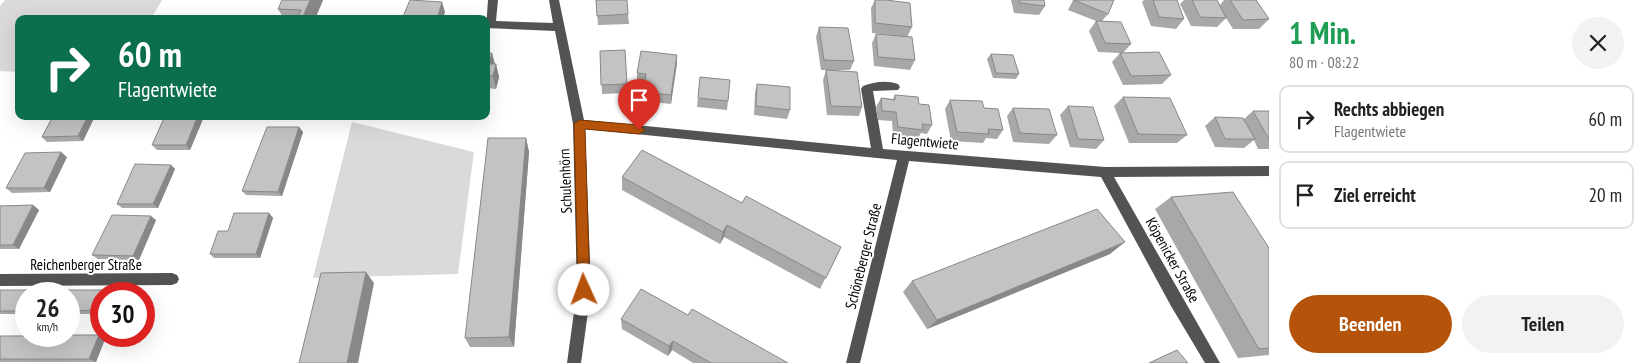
<!DOCTYPE html>
<html lang="de">
<meta charset="utf-8">
<style>
body{margin:0;font-family:"PT Sans Narrow",sans-serif;background:#f2f2f2;color:#222;height:100vh;display:flex;flex-direction:column;font-size:19px;white-space:nowrap}
*{box-sizing:border-box;margin:0}
p{font-size:16px;color:#767676}
.icon{flex:none;width:28px;height:28px;fill:none;stroke:currentColor;stroke-width:2;stroke-linecap:round;stroke-linejoin:round}
.map{position:relative;flex:1;overflow:hidden}
.details{display:flex;flex-direction:column;background:#fff;width:375px}
.details>*{flex:none}
.hud{position:absolute;left:15px;top:15px;width:475px;height:105px;border-radius:10px;box-shadow:0 5px 20px #0002;background:#0b6e4f;color:#fff;overflow:hidden}
.speed{position:absolute;left:15px;top:282px;display:flex;gap:10px;font-size:25px;font-weight:700;text-align:center}
.speed>*{display:grid;place-content:center;width:65px;height:65px;border-radius:50%;background:#fff;box-shadow:0 5px 20px #0002;line-height:1}
.speed small{font-size:12px;font-weight:400}
.speed .limit{border:8px solid #d22;background:#fff;color:#111}
.pin{position:absolute;display:grid;place-items:center;width:42px;height:42px;color:#fff;margin:-51px -21px;border-radius:50% 50% 50% 0;rotate:-45deg;box-shadow:0 0 5px #0007}
.pin .icon{rotate:45deg}
.me{position:absolute;width:55px;margin:-28px;rotate:358deg;stroke-linejoin:round;filter:drop-shadow(0 0 4px #0008)}
.turn{display:flex;align-items:center;gap:18px;height:105px;padding:0 20px;font-size:22px}
.turn .icon{width:65px;height:65px;stroke-width:2.5}
.turn b{display:block;font-size:35px;line-height:42px}
.round{display:grid;place-items:center;flex:none;width:52px;height:52px;border-radius:26px;background:#f2f2f2}
.overview{display:flex;align-items:center;justify-content:space-between;height:85px;padding:0 20px}
h1{font-size:30px;font-weight:700;line-height:38px;color:#1e9e55}
.cta{display:flex;gap:10px;margin-top:auto;padding:10px 20px}
.cta a{flex:1;height:58px;border-radius:30px;background:#b45309;color:#fff;font-size:20px;font-weight:700;line-height:58px;text-align:center}
.cta a+a{background:#f2f2f2;color:#222}
ul{padding:0;list-style:none}
li{display:flex;align-items:center;gap:15px;height:68px;margin:0 10px 8px;padding:0 10px;border:2px solid #e0e0e0;border-radius:10px}
li div{flex:1}
li b{display:block;font-size:19px}
li em{font-style:normal}
main{display:flex;flex:1;min-height:0}
.map>svg:first-child{display:block}
.green{fill:#dadada}
.lines{fill:none;stroke-linecap:round;stroke-linejoin:round}
.minor{fill:#535353;fill-rule:evenodd}
.wall{fill:#a8a8a8}
.shaded-wall{fill:#888}
.building{fill:#c3c3c3;stroke:#888}
.route{fill:#b45309;stroke:#753606}
.labels{text-anchor:middle;dominant-baseline:central;stroke-width:4;stroke-linejoin:round;paint-order:stroke}
.street-label{font-size:15px;fill:#000;stroke:#fff}
</style>
<main>
<div class="map">
<svg width="1269" height="363" viewBox="0 0 1269 363">
<rect width="100%" height="100%" fill="#fff"/>
<path class="green" d="M5,0h157l-11,19h-132v53l-19,-1v-65z
M352,122l122,30 -16,122 -145,4z"/>
<g class="lines">
<path class="minor" d="M488,0h10l-2,21 57,2 -4,-23h10l25,120 287,28 -10,-59 2,-3c11,-4 23,-6 35,-2l2,3 -2,3 -25,1 10,58 222,18 164,-1v10l-155,1 106,186h-15l-34,-57 -70,-129 -192,-16 -49,202h-14l51,-203 -312,-31 6,161 -10,73h-14l10,-73 -4,-166 -18,-93 -69,-3z
M172,273l5,2 2,4 -2,4 -5,2 -172,1v-12z"/>
</g>
<path class="wall" d="M323,0l-8,19h-31l-6,-10z
M596,0l32,14 1,10 -31,1z
M875,0h11l26,27 -5,10 8,23 -5,10 -36,-4 -2,-23 4,-9 24,2 -28,-3 -1,-25z
M1011,0h33l1,6 -6,9 -25,-2z
M1073,0h41l-6,14 -6,7 29,23 -8,9 48,22 -9,9 -39,1 -11,-23 8,-9 -22,-1 -9,-21 7,-10 -28,-11z
M1144,0h33l7,19 -8,10 -25,-3 -9,-24z
M1184,0h33l3,5 4,-5h32l13,19 -10,10h-26l-7,-11 -9,9 -26,-1 -11,-22z
M819,27l35,34 -4,9h-29l-5,-33z
M600,51l27,33v9l-25,1z
M486,53h6l3,11h1l3,13 -3,12 -10,-1z
M991,54l28,20 -3,5 -23,-1 -6,-19z
M677,55l-6,49 -28,-3v-9l1,-9h-7v-10z
M826,70l36,37 -3,9 -32,-1 -4,-35z
M700,77l28,24 -1,9 -30,-3z
M757,84l33,26 -3,9 -33,-4 1,-22z
M895,95l24,9 13,21 -5,9 -6,-1 -3,5 -25,-2 -1,-15 -14,-1 -2,-13 5,-9 12,1z
M1123,97l64,38 -10,8h-48l-15,-37z
M950,100l34,8 19,22 -6,9 -11,-1 -3,5 -32,-2 -6,-32z
M1068,106l36,34 -8,9 -26,-2 -10,-32z
M1013,108l44,27 -8,9 -36,-2 -6,-26z
M1253,111h16v38h-11l-4,-9 -10,8 -29,-1 -10,-21 10,-9 29,2z
M53,116h42l-12,25 -36,1 -5,-5z
M165,116h35l3,3 -13,31h-33l-5,-5z
M299,127l4,5 -21,64 -36,-1 -4,-4z
M526,138l3,14 -15,195h-44l-5,-9z
M67,157l-17,35 -38,1 -6,-5z
M171,165l4,4 -17,39h-36l-5,-4z
M622,177l120,26 99,44 -21,42 -96,-52 -4,7 -98,-54z
M1171,197l98,51v107l-31,3 -83,-149z
M33,205l6,5 -20,39h-19v-43z
M269,213l4,5 -13,40h-46l-4,-4 18,-23z
M156,220l-17,40 -41,-1 -6,-4z
M1110,254l-183,75 -24,-37 9,-11z
M0,290l123,3 -22,1v20h-32v-20h-43v20h-26z
M688,315l100,48h-95l-21,-13 -4,6 -46,-27 -1,-10z
M99,335l6,4 -9,23h-96v-26z"/>
<path class="shaded-wall" d="M310,0h13l-8,19h-13z
M442,2l3,10 -2,7h-6z
M492,53l3,13 -6,-2z
M677,55v9l-6,40v-9z
M496,64l3,13 -3,12 -3,-13z
M88,116h7l-12,25 -5,-5z
M198,116h2l3,3 -13,31 -4,-5z
M299,127l4,5 -21,64 -4,-4z
M526,138l3,14 -15,195 -5,-10z
M61,152l6,5 -17,35 -6,-4z
M171,165l4,4 -17,39 -5,-4z
M33,205l6,5 -20,39 -6,-4z
M269,213l4,5 -13,40 -4,-4z
M151,216l5,4 -17,40 -6,-4z
M727,225l-3,12 -4,7 3,-12z
M1125,242l-15,12 -183,75 10,-9z
M366,272l8,11 -16,80h-11z
M118,290l5,3v1h-7z
M99,335l6,4 -9,23 -7,-3z
M673,341l-1,9 -4,6 1,-10z"/>
<path class="building" d="M282,0h28l-8,19h-5l4,-9 -23,-1z
M410,0l32,2 -5,17h-35z
M596,0h31l1,14 -31,2z
M875,0h11l24,3 2,24 -37,-4z
M1019,0h25l1,6 -25,-3z
M1074,0h40l-6,14z
M1153,0h24l7,19 -25,-2z
M1192,0h25l9,18 -26,-1z
M1230,0h26l13,19 -26,1z
M1096,21l25,1 10,22 -26,-1z
M819,27l29,1 6,33 -30,-1z
M876,34l36,3 3,23 -37,-3z
M625,50l2,34 -26,1 -1,-34z
M641,51l36,4 -6,40 -28,-3 3,-18 -9,-1z
M1159,52l12,23 -40,1 -11,-23z
M486,53h6l-3,11h7l-3,12h-7z
M991,54l22,1 6,19 -23,-1z
M826,70l31,2 5,35 -31,-1z
M700,77l30,3 -2,21 -30,-3z
M757,84l33,3v23l-34,-4z
M895,95l23,2 1,7 10,1 3,20 -10,-1 1,6 -25,-3 -2,-15 -14,-1 -1,-13 14,2z
M1123,97l47,1 17,37 -49,-1z
M950,100l32,1 2,7 14,1 5,21 -15,-1 1,5 -32,-2z
M1068,106l25,1 11,33 -26,-1z
M1013,108l36,1 8,26 -37,-2z
M1253,111h16v28z
M53,116h35l-10,20 -36,1z
M165,116h33l-12,29h-34z
M1215,117l28,1 12,21h-30z
M267,127h32l-21,65 -36,-1z
M488,138h38l-17,199 -44,1z
M642,150l100,53 4,-7 95,51 -15,31 -99,-53 -4,7 -101,-55z
M61,152l-17,36h-38l19,-35z
M135,164l36,1 -18,39h-36z
M1233,192l36,56v100l-10,1 -88,-152z
M33,205l-20,40h-13v-39z
M1097,209l28,33 -188,78 -25,-39z
M234,213h35l-13,41h-46l8,-23h10z
M112,215l39,1 -18,40 -41,-1z
M366,272l-19,91h-48l22,-90z
M641,289l47,26 4,-6 96,54h-77l-38,-22 -4,5 -48,-27z
M0,290h118l-2,4h-15v16l-32,1v-17h-43v17h-26z
M69,335h30l-10,24h-89v-23h69z
M1177,350l11,13h-39z"/>
<path class="route" d="M579,120l60,5 6,5 -6,4 -54,-5 5,161 -2,4 -4,2 -5,-2 -1,-4 -4,-166z"/>
<g class="labels">
<g class="street-label">
<text transform="translate(925 141) rotate(5)">Flagentwiete</text>
<text transform="translate(565 181) rotate(-92)">Schulenhörn</text>
<text transform="translate(863 256) rotate(-76)">Schöneberger Straße</text>
<text transform="translate(1173 260) rotate(61)">Köpenicker Straße</text>
<text x="86" y="264">Reichenberger Straße</text>
</g>
</g>
</svg>
<div class="speed"><div>26<small>km/h</small></div><div class="limit">30</div></div>
<div class="pin" style="left:639px;top:130px;background:#d93025"><svg class="icon" aria-label="arrive" viewBox="0 0 24 24"><path d="M6 21V4h12l-3 4 3 4H6"/></svg></div>
<svg class="me" style="left:584px;top:290px" viewBox="-20 -20 40 40"><circle r="19" fill="#fff"/><path d="M0-13L10 11 0 6-10 11z" fill="#b45309"/></svg>
<div class="hud">
<div class="turn"><svg class="icon" aria-label="right" viewBox="0 0 24 24"><path d="M7 20v-9h11M14 6l5 5-5 5"/></svg><div><b>60 m</b>Flagentwiete</div></div>
</div>
</div>
<section class="details">
<div class="overview"><div><h1>1 Min.</h1><p>80 m · 08:22</p></div><a class="round"><svg class="icon" aria-label="close" viewBox="0 0 24 24"><path d="M6 6l12 12M18 6L6 18"/></svg></a></div>
<ul>
<li><svg class="icon" aria-label="right" viewBox="0 0 24 24"><path d="M7 20v-9h11M14 6l5 5-5 5"/></svg><div><b>Rechts abbiegen</b><p>Flagentwiete</p></div><em>60 m</em></li>
<li><svg class="icon" aria-label="arrive" viewBox="0 0 24 24"><path d="M6 21V4h12l-3 4 3 4H6"/></svg><div><b>Ziel erreicht</b></div><em>20 m</em></li>
</ul>
<div class="cta"><a>Beenden</a><a>Teilen</a></div>
</section>
</main>
